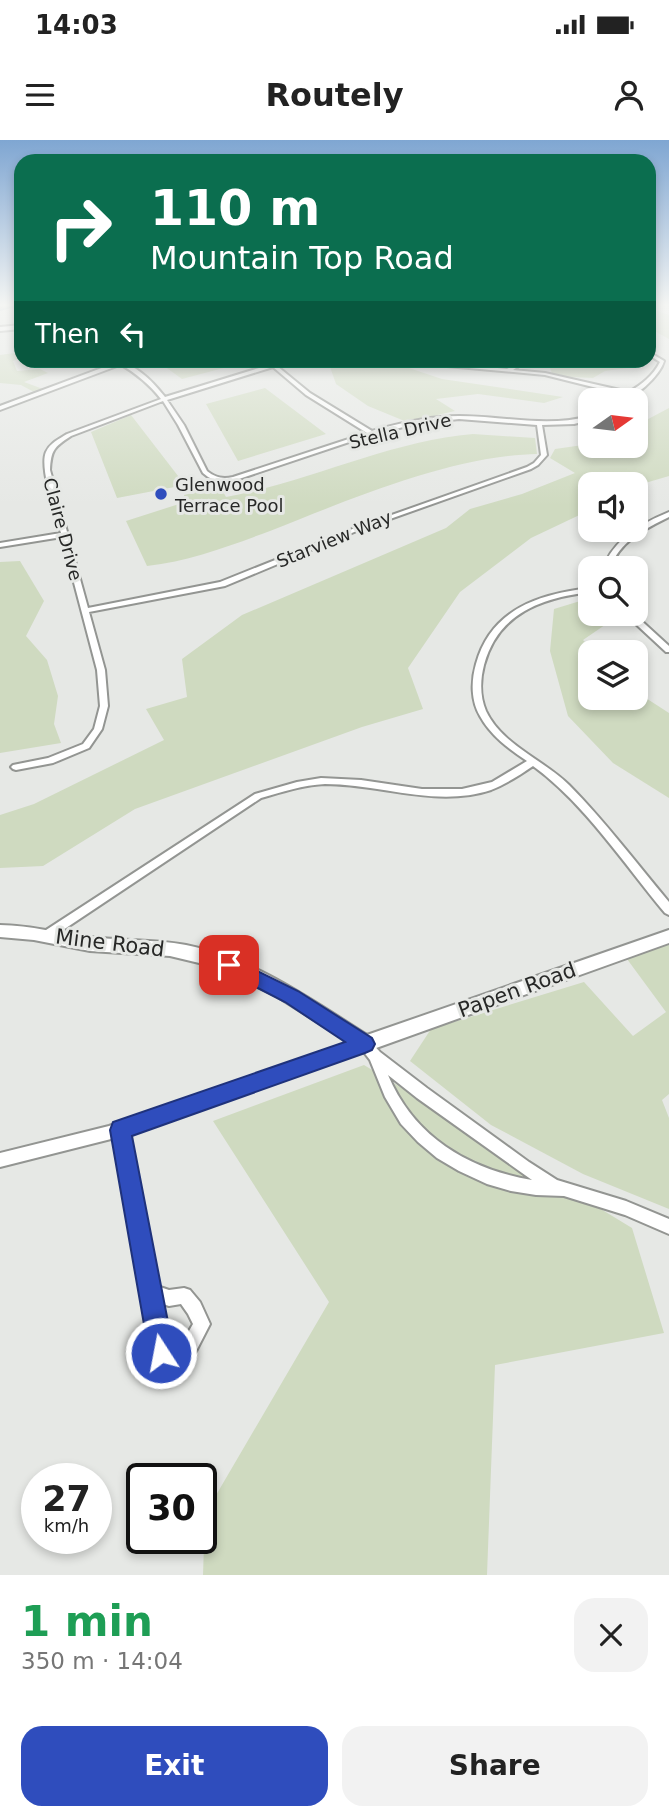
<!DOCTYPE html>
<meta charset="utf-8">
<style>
body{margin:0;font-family:"DejaVu Sans",sans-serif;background:#f2f2f2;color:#222;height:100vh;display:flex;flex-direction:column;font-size:26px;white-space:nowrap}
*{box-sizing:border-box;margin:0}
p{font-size:23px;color:#767676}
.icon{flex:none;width:38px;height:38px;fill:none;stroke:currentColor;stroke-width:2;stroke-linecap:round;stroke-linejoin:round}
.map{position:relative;height:1435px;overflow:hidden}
.sheet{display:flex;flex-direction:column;background:#fff;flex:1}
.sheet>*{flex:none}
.top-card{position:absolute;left:14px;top:14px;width:642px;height:214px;border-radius:21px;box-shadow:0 4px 10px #0003;background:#0b6e4f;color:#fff;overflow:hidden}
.needle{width:46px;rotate:76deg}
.controls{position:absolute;left:578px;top:248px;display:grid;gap:14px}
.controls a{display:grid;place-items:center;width:70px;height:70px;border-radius:14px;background:#fff;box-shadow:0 4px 10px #0003;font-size:35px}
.speed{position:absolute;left:21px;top:1323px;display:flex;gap:14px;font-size:35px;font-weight:700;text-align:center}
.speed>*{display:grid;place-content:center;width:91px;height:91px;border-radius:50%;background:#fff;box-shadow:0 4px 10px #0003;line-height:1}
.speed small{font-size:18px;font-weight:400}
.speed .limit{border:4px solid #111;border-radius:10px;background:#fff;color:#111}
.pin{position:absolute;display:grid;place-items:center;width:60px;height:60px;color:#fff;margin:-30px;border-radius:14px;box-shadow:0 4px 10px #0006}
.me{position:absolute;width:77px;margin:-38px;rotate:349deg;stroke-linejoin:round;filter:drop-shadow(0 0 5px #0008)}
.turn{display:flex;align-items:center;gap:24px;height:147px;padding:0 21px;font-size:32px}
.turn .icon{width:91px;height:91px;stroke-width:2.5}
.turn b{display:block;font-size:49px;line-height:60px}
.then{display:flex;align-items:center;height:66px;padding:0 21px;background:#0003;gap:14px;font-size:26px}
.round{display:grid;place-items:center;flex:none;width:74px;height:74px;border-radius:21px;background:#f2f2f2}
.summary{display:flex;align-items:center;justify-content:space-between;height:119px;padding:0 21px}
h1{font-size:42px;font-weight:700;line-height:52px;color:#1e9e55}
.primary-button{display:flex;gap:14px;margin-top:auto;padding:14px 21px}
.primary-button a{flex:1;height:80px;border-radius:21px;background:#2f4dbd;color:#fff;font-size:28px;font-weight:700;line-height:80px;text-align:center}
.primary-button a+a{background:#f2f2f2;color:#222}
.status{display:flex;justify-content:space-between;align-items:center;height:49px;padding:0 35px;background:#fff;direction:ltr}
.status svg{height:19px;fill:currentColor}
header{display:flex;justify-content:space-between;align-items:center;height:91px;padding:0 21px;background:#fff;font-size:32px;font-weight:700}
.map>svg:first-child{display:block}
.green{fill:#cfdac0}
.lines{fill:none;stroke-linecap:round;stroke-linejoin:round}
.stream{stroke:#8390b0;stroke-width:2}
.minor-casing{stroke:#939592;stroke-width:4}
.tertiary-casing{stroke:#939592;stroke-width:4}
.trunk-casing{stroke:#939592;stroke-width:4}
.minor{fill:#fff;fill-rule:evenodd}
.tertiary{fill:#fff;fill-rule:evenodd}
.trunk{fill:#fff;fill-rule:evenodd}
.route{fill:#2f4dbd;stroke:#1f327b;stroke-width:2}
.poi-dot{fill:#2f4dbd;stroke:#e6e8e5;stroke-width:2.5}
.labels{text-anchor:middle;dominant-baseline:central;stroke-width:6;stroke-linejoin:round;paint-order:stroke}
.far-street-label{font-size:18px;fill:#272827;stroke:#e6e8e5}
.far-poi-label{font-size:18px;fill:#272827;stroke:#e6e8e5;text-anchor:start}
.street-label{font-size:21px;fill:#272827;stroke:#e6e8e5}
</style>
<div class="status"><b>14:03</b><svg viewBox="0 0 49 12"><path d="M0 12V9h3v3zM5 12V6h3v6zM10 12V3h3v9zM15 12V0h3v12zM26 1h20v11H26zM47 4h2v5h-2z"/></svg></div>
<header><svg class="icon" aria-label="menu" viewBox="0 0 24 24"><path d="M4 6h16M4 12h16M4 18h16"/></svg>Routely<svg class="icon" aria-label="person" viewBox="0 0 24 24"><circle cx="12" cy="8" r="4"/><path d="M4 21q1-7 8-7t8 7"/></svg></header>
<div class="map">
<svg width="669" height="1435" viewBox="0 0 669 1435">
<rect width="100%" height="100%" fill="#e6e8e5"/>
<path class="green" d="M649,168l20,7v24l-20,-11z
M21,212v6l-8,3 4,10 23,-2 8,4 -24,9 19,7 -9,3 -13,-7 -21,-2v-28z
M189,221v-1l61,1 -68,18 -18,-13z
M362,221h26l54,18 121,18 -19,6 -66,-9 -42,5 19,12 -48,11 -39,-16 -32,-22 -6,-17z
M547,221c25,4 51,-1 77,0h3l1,7 -23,3 -12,7 -23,-1 -18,-4z
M265,248l61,46 -88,27 -32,-57z
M669,268v68l-34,10 -45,-1v25l-59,28 -71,54 -52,76 15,41 -61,18 -227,82 -92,57 -43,2v-53l34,-11 130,-64 -18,-31 41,-12 -5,-38 60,-44 204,-87 24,-19 52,-15 53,-21 -25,-15 5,-9 35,-5v2h45v-20z
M131,275l54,70 -68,13 -26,-66z
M473,294l62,4 2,16c-86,2 -186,45 -267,77 -41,15 -80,30 -123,35l-21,-45 53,-17 6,-5 -1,-4 36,-9 6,11c83,-15 163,-56 247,-63z
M20,421l24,40 -18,35 21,24 11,36 -4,28 7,19 -61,10v-191z
M590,458v16l28,2 -35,24 12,13h-5v45h45v-7l34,22v85l-56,-35 -45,-47 -18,-65 4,-42z
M669,802v152l-7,6 7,18v91l-86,-35 -92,-49 -81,-64 21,-32 153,-47 49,54 33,-24 -39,-53z
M364,925l268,163 32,105 -169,32 -8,210h-284l2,-61 124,-212 -116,-181z"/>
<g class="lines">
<path class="stream" d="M0,170l17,-5"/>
<defs>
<path id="minor" d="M0,165h5l-5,2z
M649,212l15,9c-4,15 -31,40 -47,40l8,-6 -80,-20 -98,-9 -26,-6 86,9 15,-9h6l-15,10 32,3 84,19c13,-8 24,-16 31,-30l-11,-7z
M285,220h8l-16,6 33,27 62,38c28,-8 58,-15 87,-15 45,0 87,12 131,0v4l-16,4 -32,1 5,30 -9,10 -7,4 -172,61 -134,56 -136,26 16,58 3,36 -6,23 -13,19 -36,15 -37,7 -3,-1 -2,-2 2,-2 35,-7 35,-14 11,-15 6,-23 -3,-36 -35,-133 -62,10v-4l61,-10c-5,-17 -22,-66 -15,-81 4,-9 13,-13 21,-18l94,-35c-12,-15 -24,-25 -41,-35v-2c18,4 34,21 45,35zM273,227l33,28 61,38 -134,44c-10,2 -17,1 -26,-6l-23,-46 -17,-25zM163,261l15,24 25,48c10,9 20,10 33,7l128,-43 51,-13 44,-5 78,6 4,30 -7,8 -7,4 -172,61 -135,54 -132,26 -38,-138c1,-20 4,-23 21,-34z
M669,372v5c-24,12 -50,24 -59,52h-7c9,-29 39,-46 66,-57z
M590,448v4c-48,6 -92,21 -106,73 -4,15 -4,32 2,46 16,34 58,49 83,74 36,36 67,78 100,117v13l-4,-2c-41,-49 -80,-109 -132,-147 -13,9 -27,18 -42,24 -54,18 -111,-6 -166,-6 -22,1 -43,8 -64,14l-210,140 -4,2 -4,-2 -2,-3 2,-3 212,-138 42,-12 24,-4 40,2 61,9h40l30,-7 35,-21c-18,-12 -36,-25 -47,-45 -9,-15 -9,-35 -4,-52 15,-55 63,-70 114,-76z
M625,474h9l35,32v6h-3z
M365,898l4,2 11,12 47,36 102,74 28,18 69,21 43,18v15l-44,-19 -61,-19 -28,-1 -25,-4 -24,-7 -28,-13 -22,-13 -19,-16 -17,-18 -16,-27 -15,-37 -7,-9 -235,82 29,153 12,4 15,-2 6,2 10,12 10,22 -17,33 -6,2 -26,2 -6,-2 -2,-6 -38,-215 -115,29v-14l109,-27zM388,935l29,23 115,82c-64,-11 -118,-43 -144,-105zM160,1163l9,3 12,-2 7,10 5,10 -11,19 -14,1z"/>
<path id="tertiary" d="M123,220h10l-133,50v-4z
M0,785c31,0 60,9 90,12 32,4 64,2 96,8 67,13 124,54 181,90l302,-105v13l-304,109 -87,-55 -62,-30 -46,-11 -80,-5 -56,-11 -34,-3z"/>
<path id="trunk" d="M21,185v4l-21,2v-4z"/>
</defs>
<use href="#minor" class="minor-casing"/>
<use href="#tertiary" class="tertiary-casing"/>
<use href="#trunk" class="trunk-casing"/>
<use href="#minor" class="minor"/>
<use href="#tertiary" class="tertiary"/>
<use href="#trunk" class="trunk"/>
</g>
<linearGradient id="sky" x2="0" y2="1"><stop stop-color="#7fa6d2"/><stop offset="0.45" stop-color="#f4f5f3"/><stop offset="1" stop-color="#f4f5f3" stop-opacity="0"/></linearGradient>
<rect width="669" height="366" fill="url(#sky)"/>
<path class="route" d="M229,817l69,34 74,47 3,6 -3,6 -7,3 -233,83 42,217 -4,9 -9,4 -8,-4 -4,-9 -39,-223 3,-8 232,-80 -60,-40 -62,-32 -3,-5 3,-6z"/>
<circle class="poi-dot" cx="161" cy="354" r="7"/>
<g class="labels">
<g class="far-street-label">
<text transform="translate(400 291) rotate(-13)">Stella Drive</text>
<text transform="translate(63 389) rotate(75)">Claire Drive</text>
<text transform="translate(334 399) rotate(-22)">Starview Way</text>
</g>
<g class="far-poi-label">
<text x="175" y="344">Glenwood<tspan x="175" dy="21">Terrace Pool</tspan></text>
</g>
<g class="street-label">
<text transform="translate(110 803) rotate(7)">Mine Road</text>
<text transform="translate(517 850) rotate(-20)">Papen Road</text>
</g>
</g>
</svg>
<div class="controls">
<a><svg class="needle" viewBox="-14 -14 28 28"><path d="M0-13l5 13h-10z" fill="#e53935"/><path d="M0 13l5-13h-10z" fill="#767676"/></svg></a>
<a><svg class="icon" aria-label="sound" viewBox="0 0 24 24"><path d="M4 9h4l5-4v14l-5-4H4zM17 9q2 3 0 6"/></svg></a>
<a><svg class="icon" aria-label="search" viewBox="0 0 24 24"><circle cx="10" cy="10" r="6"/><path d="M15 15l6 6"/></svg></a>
<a><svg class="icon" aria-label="layers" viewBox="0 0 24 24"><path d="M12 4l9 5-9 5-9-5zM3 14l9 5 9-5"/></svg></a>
</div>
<div class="speed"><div>27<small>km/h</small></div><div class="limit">30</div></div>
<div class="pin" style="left:229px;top:825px;background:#d93025"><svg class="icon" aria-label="arrive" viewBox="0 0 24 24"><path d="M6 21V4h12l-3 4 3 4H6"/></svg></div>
<svg class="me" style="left:161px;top:1213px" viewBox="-20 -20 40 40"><circle r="17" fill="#2f4dbd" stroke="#fff" stroke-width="3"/><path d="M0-11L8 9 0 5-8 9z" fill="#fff"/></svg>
<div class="top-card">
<div class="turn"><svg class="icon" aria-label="right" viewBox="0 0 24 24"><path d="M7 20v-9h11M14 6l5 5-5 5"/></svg><div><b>110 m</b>Mountain Top Road</div></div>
<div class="then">Then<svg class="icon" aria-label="left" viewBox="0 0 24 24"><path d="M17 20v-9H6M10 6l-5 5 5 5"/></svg></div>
</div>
</div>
<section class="sheet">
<div class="summary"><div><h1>1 min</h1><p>350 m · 14:04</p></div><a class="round"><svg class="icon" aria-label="close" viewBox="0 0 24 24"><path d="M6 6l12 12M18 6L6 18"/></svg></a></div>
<div class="primary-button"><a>Exit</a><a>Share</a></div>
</section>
